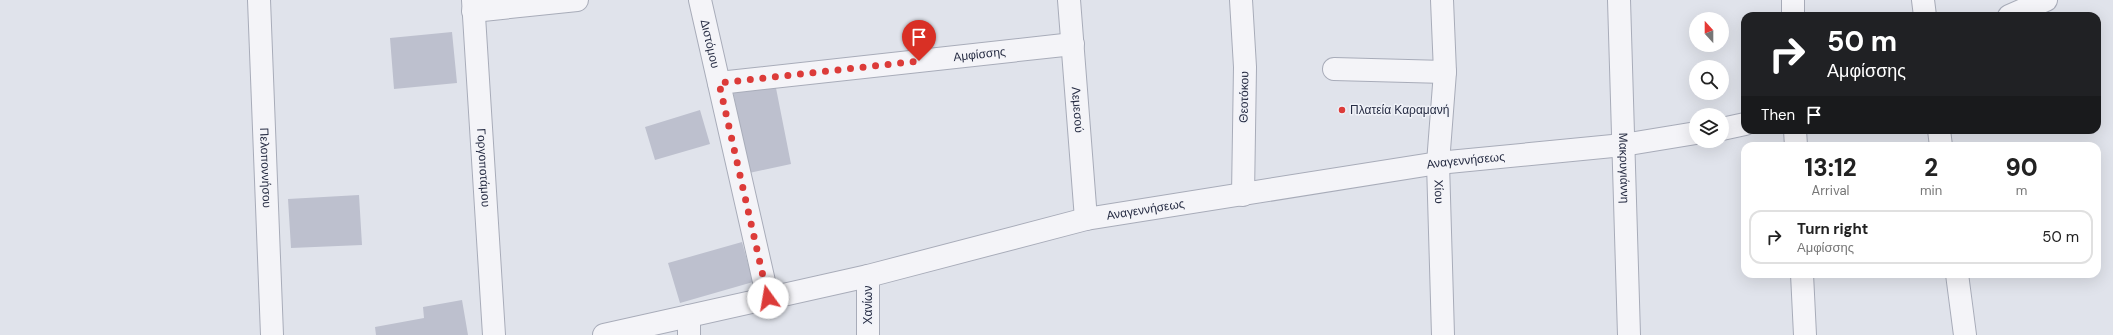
<!DOCTYPE html>
<meta charset="utf-8">
<style>
body{margin:0;font-family:"DM Sans",sans-serif;background:#f2f2f2;color:#222;height:100vh;display:flex;flex-direction:column;font-size:15px;white-space:nowrap}
*{box-sizing:border-box;margin:0}
p{font-size:13px;color:#767676}
.icon{flex:none;width:22px;height:22px;fill:none;stroke:currentColor;stroke-width:2;stroke-linecap:round;stroke-linejoin:round}
.map{position:relative;flex:1;overflow:hidden}
.side{position:absolute;left:1741px;top:142px;width:360px;height:136px;display:flex;flex-direction:column;background:#fff;border-radius:12px;box-shadow:0 4px 16px #0002}
.side>*{flex:none}
.guide{position:absolute;left:1741px;top:12px;width:360px;height:122px;border-radius:12px;box-shadow:0 4px 16px #0002;background:#202124;color:#fff;overflow:hidden}
.needle{width:26px;rotate:339deg}
.tools{position:absolute;left:1689px;top:12px;display:grid;gap:8px}
.tools a{display:grid;place-items:center;width:40px;height:40px;border-radius:50%;background:#fff;box-shadow:0 4px 16px #0002;font-size:20px}
.pin{position:absolute;display:grid;place-items:center;width:34px;height:34px;color:#fff;margin:-41px -17px;border-radius:50% 50% 50% 0;rotate:-45deg;box-shadow:0 0 4px #0007}
.pin .icon{rotate:45deg}
.me{position:absolute;width:44px;margin:-22px;rotate:347deg;stroke-linejoin:round;filter:drop-shadow(0 0 3px #0008)}
.turn{display:flex;align-items:center;gap:14px;height:84px;padding:0 20px;font-size:18px}
.turn .icon{width:52px;height:52px;stroke-width:2.5}
.turn b{display:block;font-size:28px;line-height:34px}
.then{display:flex;align-items:center;height:38px;padding:0 20px;background:#0003;gap:8px;font-size:15px}
.eta{display:flex;justify-content:space-evenly;align-items:center;height:68px;text-align:center}
.eta b{font-size:24px;font-weight:800;line-height:28px}
ul{padding:0;list-style:none}
li{display:flex;align-items:center;gap:12px;height:54px;margin:0 8px 6px;padding:0 12px;border:2px solid #e0e0e0;border-radius:12px}
li div{flex:1}
li b{display:block;font-size:15px}
li em{font-style:normal}
.map>svg:first-child{display:block}
.building{fill:#bdc0ce}
.lines{fill:none;stroke-linecap:round;stroke-linejoin:round}
.minor-casing{stroke:#a8acb9;stroke-width:24}
.minor{stroke:#f4f4f8;stroke-width:22}
.route{stroke:#dc3b39;stroke-width:7;stroke-dasharray:0 12.6}
.poi-dot{fill:#dc3b39;stroke:#f0f2f8;stroke-width:1.5}
.labels{text-anchor:middle;dominant-baseline:central;stroke-width:3;stroke-linejoin:round;paint-order:stroke}
.street-label{font-size:12px;fill:#272d44;stroke:#f0f2f8}
.poi-label{font-size:12px;fill:#272d44;stroke:#f0f2f8;text-anchor:start}
</style>
<div class="map">
<svg width="2113" height="335" viewBox="0 0 2113 335">
<rect width="100%" height="100%" fill="#e0e3eb"/>
<path class="building" d="M452,32l5,51 -63,6 -4,-51z
M775,83l16,81 -42,9 -16,-82z
M700,110l10,34 -55,16 -10,-33z
M359,195l3,50 -71,3 -3,-49z
M742,242l11,40 -73,21 -12,-40z
M462,300l6,35h-92l-1,-8 49,-9 -1,-11z"/>
<g class="lines">
<defs>
<g id="minor">
<path id="s1" d="M259,0l13,335"/>
<path id="s2" d="M473,0l21,335"/>
<path id="s3" d="M700,0l68,299"/>
<path id="s4" d="M1069,0l17,219"/>
<path d="M1241,0l4,67 -2,128"/>
<path id="s5" d="M1442,0l3,72 -7,91 5,172"/>
<path id="s6" d="M1619,0l10,335"/>
<path d="M1793,0v16"/>
<path d="M1923,0l2,16"/>
<path d="M473,11l104,-11"/>
<path d="M2009,16l37,-16"/>
<path d="M1334,69l111,3"/>
<path id="s7" d="M719,83l354,-39"/>
<path d="M1722,129l23,-5"/>
<path d="M1795,130l1,16"/>
<path d="M1939,130l2,16"/>
<path d="M1802,274l3,61"/>
<path d="M1957,274l8,61"/>
<path id="s8" d="M604,335l264,-59 218,-57 352,-56 185,-18 73,-12"/>
<path d="M689,335v-19"/>
<path d="M868,335v-59"/>
</g>
</defs>
<use href="#minor" class="minor-casing"/>
<use href="#minor" class="minor"/>
</g>
<g class="lines">
<path class="route" d="M768,298l-49,-215 200,-22"/>
</g>
<circle class="poi-dot" cx="1342" cy="110" r="4"/>
<g class="labels">
<g class="street-label">
<text stroke="none"><textPath href="#s3" startOffset="45">Διστόμου</textPath></text>
<text stroke="none"><textPath href="#s7" startOffset="262">Αμφίσσης</textPath></text>
<text transform="translate(1244 97) rotate(-89)">Θεοτόκου</text>
<text stroke="none"><textPath href="#s4" startOffset="110">Λεμεσού</textPath></text>
<text stroke="none"><textPath href="#s8" startOffset="880">Αναγεννήσεως</textPath></text>
<text stroke="none"><textPath href="#s1" startOffset="168">Πελοποννήσου</textPath></text>
<text stroke="none"><textPath href="#s2" startOffset="168">Γοργοποτάμου</textPath></text>
<text stroke="none"><textPath href="#s6" startOffset="168">Μακρυγιάννη</textPath></text>
<text stroke="none"><textPath href="#s5" startOffset="192">Χίου</textPath></text>
<text stroke="none"><textPath href="#s8" startOffset="556">Αναγεννήσεως</textPath></text>
<text transform="translate(868 305) rotate(-90)">Χανίων</text>
</g>
<g class="poi-label">
<text x="1350" y="110">Πλατεία Καραμανή</text>
</g>
</g>
</svg>
<div class="tools">
<a><svg class="needle" viewBox="-14 -14 28 28"><path d="M0-13l5 13h-10z" fill="#e53935"/><path d="M0 13l5-13h-10z" fill="#767676"/></svg></a>
<a><svg class="icon" aria-label="search" viewBox="0 0 24 24"><circle cx="10" cy="10" r="6"/><path d="M15 15l6 6"/></svg></a>
<a><svg class="icon" aria-label="layers" viewBox="0 0 24 24"><path d="M12 4l9 5-9 5-9-5zM3 14l9 5 9-5"/></svg></a>
</div>
<div class="pin" style="left:919px;top:61px;background:#d93025"><svg class="icon" aria-label="arrive" viewBox="0 0 24 24"><path d="M6 21V4h12l-3 4 3 4H6"/></svg></div>
<svg class="me" style="left:768px;top:298px" viewBox="-20 -20 40 40"><circle r="19" fill="#fff"/><path d="M0-13L10 11 0 6-10 11z" fill="#dc3b39"/></svg>
<div class="guide">
<div class="turn"><svg class="icon" aria-label="right" viewBox="0 0 24 24"><path d="M7 20v-9h11M14 6l5 5-5 5"/></svg><div><b>50 m</b>Αμφίσσης</div></div>
<div class="then">Then<svg class="icon" aria-label="arrive" viewBox="0 0 24 24"><path d="M6 21V4h12l-3 4 3 4H6"/></svg></div>
</div>
<section class="side">
<div class="eta">
<div><b>13:12</b><p>Arrival</p></div>
<div><b>2</b><p>min</p></div>
<div><b>90</b><p>m</p></div>
</div>
<ul>
<li><svg class="icon" aria-label="right" viewBox="0 0 24 24"><path d="M7 20v-9h11M14 6l5 5-5 5"/></svg><div><b>Turn right</b><p>Αμφίσσης</p></div><em>50 m</em></li>
</ul>
</section>
</div>
